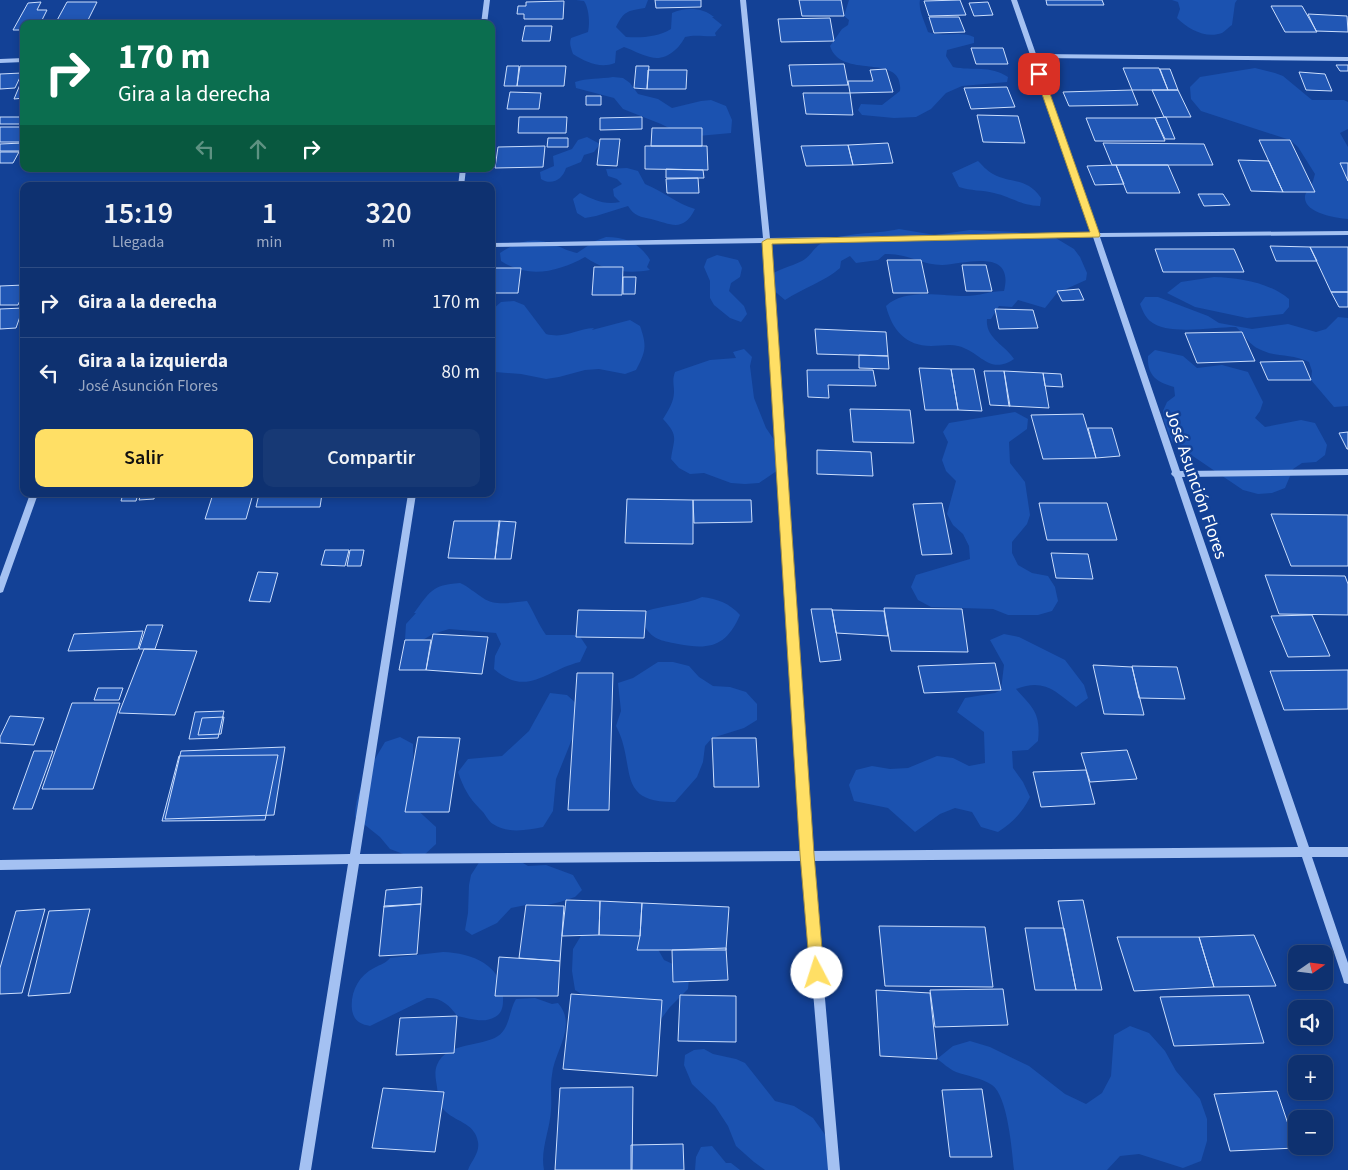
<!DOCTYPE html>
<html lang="es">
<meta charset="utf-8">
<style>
body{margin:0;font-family:"Source Sans 3",sans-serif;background:#173975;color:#f1f3f6;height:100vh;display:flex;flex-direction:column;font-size:19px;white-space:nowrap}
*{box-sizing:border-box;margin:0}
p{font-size:16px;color:#9ba9c3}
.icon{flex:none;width:28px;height:28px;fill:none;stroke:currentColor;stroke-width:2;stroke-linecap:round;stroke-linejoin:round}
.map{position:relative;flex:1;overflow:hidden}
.details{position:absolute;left:20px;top:182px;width:475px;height:315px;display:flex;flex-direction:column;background:#0e3170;border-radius:10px;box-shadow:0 2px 8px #0003,0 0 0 1px #2e4c83}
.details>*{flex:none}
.banner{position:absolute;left:20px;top:20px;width:475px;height:152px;border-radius:10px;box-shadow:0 2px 8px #0003,0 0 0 1px #2e4c83;background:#0b6e4f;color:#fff;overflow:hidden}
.needle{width:32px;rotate:76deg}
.tools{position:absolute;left:1288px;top:945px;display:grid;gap:10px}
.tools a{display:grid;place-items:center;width:45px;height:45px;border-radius:10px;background:#0e3170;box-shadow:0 2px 8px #0003,0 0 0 1px #2e4c83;font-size:25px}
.pin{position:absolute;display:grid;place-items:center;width:42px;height:42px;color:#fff;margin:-21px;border-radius:10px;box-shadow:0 2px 8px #0006}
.me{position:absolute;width:55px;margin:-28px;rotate:355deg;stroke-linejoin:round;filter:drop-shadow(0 0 4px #0008)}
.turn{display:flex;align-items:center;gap:18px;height:105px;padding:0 15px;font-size:22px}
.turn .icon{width:65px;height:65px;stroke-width:2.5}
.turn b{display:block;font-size:35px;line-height:42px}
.lanes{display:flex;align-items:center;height:48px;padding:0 15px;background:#0003;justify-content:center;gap:25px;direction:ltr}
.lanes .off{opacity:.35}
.eta{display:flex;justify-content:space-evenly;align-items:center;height:85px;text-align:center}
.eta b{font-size:30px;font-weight:600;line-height:35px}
.primary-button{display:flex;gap:10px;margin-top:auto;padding:10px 15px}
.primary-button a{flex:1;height:58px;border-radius:10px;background:#ffdf65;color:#111;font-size:20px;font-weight:600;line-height:58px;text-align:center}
.primary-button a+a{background:#173975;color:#f1f3f6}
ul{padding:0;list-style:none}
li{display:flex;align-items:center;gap:15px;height:70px;padding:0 15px;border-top:1px solid #2e4c83}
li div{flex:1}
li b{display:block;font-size:19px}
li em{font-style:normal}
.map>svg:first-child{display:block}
.green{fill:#1b52b0}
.building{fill:#2157b5;stroke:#cbdefd}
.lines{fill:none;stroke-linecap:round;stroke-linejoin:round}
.minor{fill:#a4c1f2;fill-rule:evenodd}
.route{fill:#ffdf65;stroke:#a69142}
.labels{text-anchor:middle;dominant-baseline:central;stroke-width:5;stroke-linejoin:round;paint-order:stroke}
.street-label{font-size:18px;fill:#fff;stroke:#134196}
</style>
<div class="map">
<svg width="1348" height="1170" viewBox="0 0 1348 1170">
<rect width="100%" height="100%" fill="#134196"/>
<path class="green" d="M576,0h72l-3,8c-18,3 -21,3 -29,19l10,10c16,1 32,0 45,-8l1,-16c13,-6 31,-6 42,4h-2l10,8 -7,8 1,3c-11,1 -20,-2 -31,1 -6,12 -20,25 -35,20 -9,-2 -17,-7 -26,-10l-8,4 -1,12c-15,6 -29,-1 -42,-9 -2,-6 -4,-10 -2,-16l17,-6c2,-9 1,-24 -4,-31z
M849,0h71c-2,10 5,22 8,32 16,6 31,-2 46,5v6l-27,7 -1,6 7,11c20,4 37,-2 55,10l-1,5 -45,4 -16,7 -15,16 -15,8 -22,1 -32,-3 -4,-5 3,-6 21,1 18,-14c4,-40 -59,-10 -70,-45l12,-17 6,-4 1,-5 -5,-4z
M1172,0h65l-2,3 -3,22c-3,2 -7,6 -10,8 -16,6 -34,-4 -45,-15l3,-9 -2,-7z
M1255,68l20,5 8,3 29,24h32l4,2v27l-8,4 8,14v72c-12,-1 -45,-6 -43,-23 1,-5 4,-6 6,-10 2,-4 3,-9 4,-12l-17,-27 -8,-7 -89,-29 -10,-12 -1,-12 10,-10z
M613,77l10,1 7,5 8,11 20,5 14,9 29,-7 10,-1 15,6 6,14 -1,13 -33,3 -21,-4 -16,-8 -38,-15 -9,-11 -38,-10 -1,-6c12,-4 25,-3 38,-5z
M587,137l13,7 -6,8 -10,3 -3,7 -15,6c-3,11 -14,18 -25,11l-1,-7 14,-6 -1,-10 19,-7 6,-9z
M978,161c4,4 9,10 15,13 18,10 34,3 48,24l-1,8c-21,-1 -28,-9 -46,-13 -12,-3 -23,-2 -35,-6l-7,-14z
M627,168l11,3 7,13c18,7 32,20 50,25 -12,24 -24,15 -44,10 -10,-2 -17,-3 -23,-13l-32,10 -11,2 -8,-5 -4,-14 7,-6c14,7 24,12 40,9l-6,-6 -1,-7 9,-5 -5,-5 -9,-3 -2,-7z
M899,229l36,6 35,-5 47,2 37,5 20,12 6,8 7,16 -1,7 -29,13 -12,15 -27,-8 -6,7 -13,-1 -8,13h-4c-2,19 18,26 27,40 -25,17 -34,-8 -56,-13 -8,-2 -18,0 -27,0 -25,0 -39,-16 -45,-40 18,-18 56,-10 79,-10 14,0 26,-5 39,-5 11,-44 -40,-27 -62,-26 -20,0 -36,-12 -57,-11l-7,6 -22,3 -6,-7 -9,5 -1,7c-16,14 -37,20 -55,32l-13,-11 -5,-12c11,-8 23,-10 35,-16 9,-5 12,-14 20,-18 24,-12 52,-8 77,-14z
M606,237c19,0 34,6 44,23l-3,7 3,3c-22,4 -46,1 -65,-13 -27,15 -57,22 -84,4l-1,-8c18,-12 34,-17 55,-8 8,3 13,6 22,8l18,-12z
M717,255l21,5 4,8 -2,9 -9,6 -2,8 15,15 3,8 -6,8 -11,-4 -16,-13 -4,-7v-17l-6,-14 3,-8z
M1214,277c26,1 54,5 75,22v8l-6,7 -36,4 -52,-11 -28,-14 14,-11z
M1145,297h13l50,19 11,7 33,6 36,-5 28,8 10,-3 12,-12 10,1v88l-14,1 -23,-27 1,-9 -3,-9c-18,-9 -33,-4 -50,-13 -10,-4 -15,-15 -23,-22 -23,0 -69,9 -86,-6 -5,-4 -8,-12 -10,-17z
M514,301l10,4 22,29c20,5 29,-5 48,-6l-2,2 38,-10 10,6c7,20 6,25 -4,44l-11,4 -26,-5 -14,1 -26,7 -13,2 -25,-5 -26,-2 -4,-3v-26l4,-16 -2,-18 8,-7z
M744,349l8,8 -2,9 4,32 12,30 13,19 2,21 -22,15 -14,1 -14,-1 -27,-10 -14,1 -11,-6 -8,-9c3,-21 8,-23 -8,-40 5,-8 11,-17 11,-27 0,-8 -2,-12 1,-20l35,-12 26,-2 -3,-6z
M1155,350l28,6 14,12 25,-3 26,7 15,30 -3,9 -5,7 10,9 36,-7 14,3 12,22 -2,10 -9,7 -14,1 -9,6 -8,19 -13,5 -14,1 -15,-4 -71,-48 -8,-21 -1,-10 4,-9 8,-6 -1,-9c-18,-5 -27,-12 -26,-31z
M1015,412l13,7 -1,10 -18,13 1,21 15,19 5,33 -3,9 -15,18v11l6,12 14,8 16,3 7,11 3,14 -6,10 -14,4h-30l-15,-6 -62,-2 -13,-7 -7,-13 5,-12 54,-16 -1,-13 -6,-12 -10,-9 -6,-11 9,-33 -10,-10 -4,-11 6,-18 -5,-10 6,-9z
M460,583c9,4 15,10 23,15 13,9 30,4 44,3 7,11 11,23 19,34h33l8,12 -7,15c-34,8 -53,36 -86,7l1,-13 6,-12 -5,-11 -47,-4 -16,5 -12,7 -16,-1 1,-16 10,-11h-2c16,-21 17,-28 46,-30z
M702,597c16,2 27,6 38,18 -14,32 -31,35 -62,29 -19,-4 -25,-4 -35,-20l3,-13c19,-6 38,-6 56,-14z
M1004,634l15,3 46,23 19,25 4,13 -12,9c-21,-16 -32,-29 -60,-18 17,19 25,24 22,52l-10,9 -16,1 1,17 10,14 7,15c-8,16 -17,25 -32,35l-17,-5 -9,-15 -17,-4 -15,6 -25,18 -27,-24 -34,-7 -5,-16 7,-15 16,-4 18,3 18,-1 29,-12 16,2 16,8 16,-3 -1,-31 -27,-20 8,-14 30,-5 6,-3 3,-25 -14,-25z
M658,662h15l16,4 10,11 14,9 17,1 16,5 11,12v16l-13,8 -32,10 -7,8 -2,16 -6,15 -22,25c-61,1 -38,-37 -59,-76l5,-15 -3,-28 15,-5z
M550,693l17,2 11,10 -4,29 -18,45 -3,32 -10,16c-15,3 -36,7 -50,-3 -5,-3 -8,-11 -13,-15 -11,-11 -17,-22 -22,-37l10,-13 34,-3 27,-25z
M400,737l13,7v62l23,21v17l-13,12 -17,-1 -16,-6 -10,-12 -25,-20c0,-28 16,-51 30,-75z
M513,857l15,9 18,-1 27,10 9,15 -7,7 -15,5 -25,6 -9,-3 -15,3 -14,15 -25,12 -7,-5 3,-17 1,-28 2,-10 9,-14z
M635,930l20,14 9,16 11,5 14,14 -1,10 -18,18 -12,16 -75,-28 -8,-5 -3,-19 1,-22 9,-15 19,-1 8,2z
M443,952c30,1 62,14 60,49 0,7 -2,13 -8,16 -12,7 -26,1 -38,-1 -7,-11 -17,-19 -30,-18l-57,28c-10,-2 -16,-5 -18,-16 -2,-17 6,-34 22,-42 7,-4 11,-4 16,-10z
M535,998l17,6 6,-1c20,23 -4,48 -6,72 -2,11 0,23 -1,35 -1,20 -11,40 -7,60h-76c3,-9 12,-17 10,-28 -3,-20 -24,-20 -35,-33 -5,-6 -5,-14 -6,-22 -1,-7 -3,-15 0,-22 9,-23 44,-18 61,-29 12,-8 11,-26 18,-37z
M1130,1026l19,7 16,18 11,20 24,28 7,20v22l-6,20 -18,7 -44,-14 -19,2 -13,14h-93c-2,-18 -6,-74 -22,-85 -11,-7 -24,-9 -36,-13 -7,-3 -13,-9 -19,-13l16,-13 17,-5 20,6 39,19 36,28 21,10 16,-11 9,-17 3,-41z
M704,1049l9,5 23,5 9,4 30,38 19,5 19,12 13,18 10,34h-71l-11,-8 -18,-16 -8,-20 -13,-20 -23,-22 -8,-19 1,-10 9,-5z
M712,1146l14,17h5l9,7h-45l1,-13 5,-10z"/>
<path class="building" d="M655,0h46v7l-45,1z
M799,0h42l3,16h-42z
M960,0l6,15 -37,1 -5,-15z
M1046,0h56l2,5h-57z
M564,1l-1,18h-39v-5h-7l1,-8h8v-4z
M41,2l-4,8h10l-7,14h-16v6h-11l15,-27z
M67,2h30l-11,22h-31z
M988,2l5,13 -19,1 -5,-13z
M1271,6h31l15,26h-32z
M1308,14l39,2 1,16 -32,-1z
M929,17h30l6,15 -31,1z
M830,18l4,23 -53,1 -3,-23z
M525,26h27l-2,15h-28z
M971,48h32l5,16h-32z
M844,64l4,21 -56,1 -3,-21z
M1336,65h12v6h-8z
M507,66h12l-2,20h-13z
M520,66h46l-2,20h-47z
M636,66h13l-2,23 -13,-1z
M1123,68h36l9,22h-36z
M886,69l7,23 -43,1 -2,-12h25l-3,-11z
M1160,69h10l8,21h-10z
M648,70h39l-1,19h-39z
M1299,72l26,2 7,17 -26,-1z
M22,73l-7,15 -15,1v-15z
M24,75v23l-10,1z
M1007,87l8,20 -44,2 -7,-21z
M1132,90l6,15 -69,1 -6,-14z
M1152,90h26l13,27h-27z
M510,92l31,1 -2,16h-32z
M803,93h47l3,22 -47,-1z
M586,96h15v9h-15z
M977,115l41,1 7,27 -42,-1z
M0,117h24v7h-24z
M519,117h48l-1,16h-48z
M642,117v12l-42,1v-12z
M1166,117l9,22h-10l-10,-21z
M1086,118h69l10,23h-70z
M0,127h24l-2,15h-22z
M652,128h50v18h-51z
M548,138h20v9h-21z
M600,139h20l-3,27 -20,-1z
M1259,140h31l25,52h-32z
M23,143l-3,8h-20v-7z
M888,143l5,20 -40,2 -5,-20z
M1103,143l101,1 9,21h-101z
M848,145l5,20 -47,1 -5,-20z
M545,146l-2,21 -48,1 3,-21z
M645,146h62l1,24 -63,-1z
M0,152h19l-6,11h-13z
M1238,160l31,1 14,31 -32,-1z
M1340,163h8v18z
M1116,165l8,19 -29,1 -8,-19z
M1116,165h52l12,28h-53z
M666,169l37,1 1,8h-38z
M698,178l1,15h-32l-1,-14z
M1198,194h25l7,11 -26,1z
M1270,246l40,1 7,14h-41z
M1310,247h38v45h-17z
M1155,249h79l10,23h-81z
M887,260h34l7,33h-35z
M962,265h24l6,26h-26z
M594,267h29l-1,28h-30z
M491,268h30l-3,25h-27z
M623,277h13l-1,17h-12z
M24,285v6l-6,14h-18v-19z
M1079,289l5,11 -22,1 -5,-10z
M1331,292h17v15h-9z
M23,308l-7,20 -16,1v-20z
M995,309l38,1 5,18 -39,1z
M815,329l71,3 2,24 -71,-2z
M1242,332l13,29 -58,2 -12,-30z
M859,355l29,1 1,13 -30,-1z
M1303,361l8,19h-43l-8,-18z
M919,368l32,1 7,41h-33z
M951,369h23l8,42 -24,-1z
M807,370h66l3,16 -48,-1 1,13 -21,-1z
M984,371h20l6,35 -20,-1z
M1004,371l39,2 6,35 -40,-2z
M1043,373l18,1 2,13 -18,-1z
M850,409l60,1 4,33 -61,-1z
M1083,414l13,44 -53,1 -12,-44z
M1088,428h24l8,28 -24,2z
M1348,432v17h-1l-8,-16z
M817,450l54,2 2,24 -56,-2z
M123,494h15l-2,7h-15z
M141,494h14l-1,5 -15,1z
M213,494h40l-7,25h-41z
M259,494h63l-2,13h-64z
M627,499l66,1v44l-68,-1z
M693,500h58l1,22 -58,1z
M942,503l10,51 -30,1 -9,-51z
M1039,503h68l10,37h-70z
M1271,514l77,1v51h-57z
M454,521h46l-5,38 -47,-1z
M499,521l17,1 -5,37h-16z
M325,550h24l-4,16 -24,-1z
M350,550h14l-3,16h-14z
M1051,553l37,1 5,25 -37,-1z
M258,572l20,1 -8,29 -21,-1z
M1265,575l80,1 3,8v31l-69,-1z
M884,608l78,1 6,43 -77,-1z
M811,609h21l9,51 -21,2z
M578,610l68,1 -2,27 -68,-1z
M832,610l52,1 4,25 -52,-3z
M1312,615l18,41 -42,1 -17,-41z
M147,625h16l-8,24h-16z
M143,631l-5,18 -70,2 6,-17z
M433,634l55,3 -6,37 -56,-4z
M405,640h26l-5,30h-27z
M144,649l53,2 -22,64 -56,-2z
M995,663l6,27 -77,3 -6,-27z
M1093,665l39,2 12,48 -40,-1z
M1132,666l45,1 8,32 -46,-1z
M1348,670v39l-64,1 -14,-39z
M577,673h36l-4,137h-41z
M98,688h25l-4,12h-25z
M72,703h48l-27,86h-51z
M224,711l-6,27 -29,1 6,-27z
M10,716l34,2 -10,27 -34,-2v-6z
M224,717l-3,17 -23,1 4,-17z
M418,737l42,1 -11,74h-44z
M712,738h44l3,49h-45z
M285,747l-11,68 -109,4 16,-68z
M1127,750l10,29 -47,3 -9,-29z
M34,751h19l-21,58h-19z
M278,755l-13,65 -103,1 17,-65z
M1086,770l9,34 -54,3 -8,-35z
M422,887l-1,17 -37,3 2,-17z
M566,900l34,1 -1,34 -37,1z
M1083,900l19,90h-26l-18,-89z
M600,901l42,2 -2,33 -41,-1z
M642,903l87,4 -3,43h-89l3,-14z
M421,904l-4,50 -38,2 5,-50z
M526,905l38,1 -4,55 -41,-3z
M45,909l-23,84 -22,1v-26l16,-57z
M90,909l-20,84 -42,3 21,-85z
M879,926l106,1 8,60 -108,-1z
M1025,928h39l12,62h-41z
M1254,935l22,51 -62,1 -15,-50z
M1117,937h82l15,50 -80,4z
M726,948l2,32 -55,2 -1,-32z
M499,957l61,4 -2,35h-63z
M1003,989l5,36 -73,2 -5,-37z
M876,990l54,3 7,66 -57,-3z
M571,994l91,6 -5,76 -94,-7z
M680,995l56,1v46l-58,-1z
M1249,995l15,48 -90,3 -14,-49z
M457,1016l-3,37 -58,2 4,-37z
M633,1087l-1,83h-77l5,-82z
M383,1088l61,4 -9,60 -63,-4z
M982,1089l10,68h-42l-8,-67z
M1277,1091l19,57 -66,3 -16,-57z
M683,1144l1,26h-53v-25z"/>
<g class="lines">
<path class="minor" d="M484,0h6l-3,24h-6z
M740,0h6l24,238 322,-5 -81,-233h6l19,54 312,3v4l-311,-3 62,175 249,-2v4l-248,2 80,234 168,-2v6l-166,2 127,370h39v10h-36l36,106v21l-4,-1 -1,-4 -41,-122 -489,4 27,309h-12l-26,-309 -443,3 -48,306h-12l49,-306 -348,6v-10l350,-6 58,-360h8l-56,360 442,-3 -38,-608 -273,4v-4l272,-5zM1093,237l79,235 -1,2 3,3 124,370 -486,4 -42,-608z
M24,58v4l-24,1v-4z
M460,169h6l-2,17h-6z
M30,494h8l-34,95 -1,3 -3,1v-16z"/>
</g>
<path class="route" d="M1039,72l4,2 57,161 -1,2 -327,7 42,610 10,119 -2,5 -5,2 -5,-2 -2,-5 -10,-119 -38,-612 5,-3 323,-7 -55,-158z"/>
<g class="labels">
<g class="street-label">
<text transform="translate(1196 484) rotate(71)">José Asunción Flores</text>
</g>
</g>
</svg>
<div class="tools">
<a><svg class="needle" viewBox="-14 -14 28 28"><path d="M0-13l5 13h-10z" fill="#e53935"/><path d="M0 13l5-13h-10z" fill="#9ba9c3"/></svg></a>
<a><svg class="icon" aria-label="sound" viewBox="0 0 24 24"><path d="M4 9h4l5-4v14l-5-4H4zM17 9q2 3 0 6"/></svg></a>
<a>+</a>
<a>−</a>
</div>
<div class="pin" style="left:1039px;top:74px;background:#d93025"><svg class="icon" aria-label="arrive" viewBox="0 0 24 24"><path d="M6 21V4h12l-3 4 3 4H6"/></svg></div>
<svg class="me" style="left:817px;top:973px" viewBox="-20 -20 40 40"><circle r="19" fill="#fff"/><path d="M0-13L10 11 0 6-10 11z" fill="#ffdf65"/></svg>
<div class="banner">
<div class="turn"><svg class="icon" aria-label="right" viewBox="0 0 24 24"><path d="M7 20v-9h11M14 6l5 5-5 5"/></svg><div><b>170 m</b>Gira a la derecha</div></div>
<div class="lanes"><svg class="icon off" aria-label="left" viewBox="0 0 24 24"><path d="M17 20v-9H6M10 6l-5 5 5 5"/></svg><svg class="icon off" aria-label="ahead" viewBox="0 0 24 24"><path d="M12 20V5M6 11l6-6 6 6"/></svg><svg class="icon" aria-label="right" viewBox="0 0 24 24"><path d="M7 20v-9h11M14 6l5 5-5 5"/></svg></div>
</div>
<section class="details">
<div class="eta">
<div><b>15:19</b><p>Llegada</p></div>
<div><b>1</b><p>min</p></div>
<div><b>320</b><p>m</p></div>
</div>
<ul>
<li><svg class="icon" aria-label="right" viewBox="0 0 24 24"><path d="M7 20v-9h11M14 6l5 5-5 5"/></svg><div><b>Gira a la derecha</b></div><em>170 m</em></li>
<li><svg class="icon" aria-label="left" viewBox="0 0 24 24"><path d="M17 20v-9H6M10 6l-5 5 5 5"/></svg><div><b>Gira a la izquierda</b><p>José Asunción Flores</p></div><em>80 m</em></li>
</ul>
<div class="primary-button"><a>Salir</a><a>Compartir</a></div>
</section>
</div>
